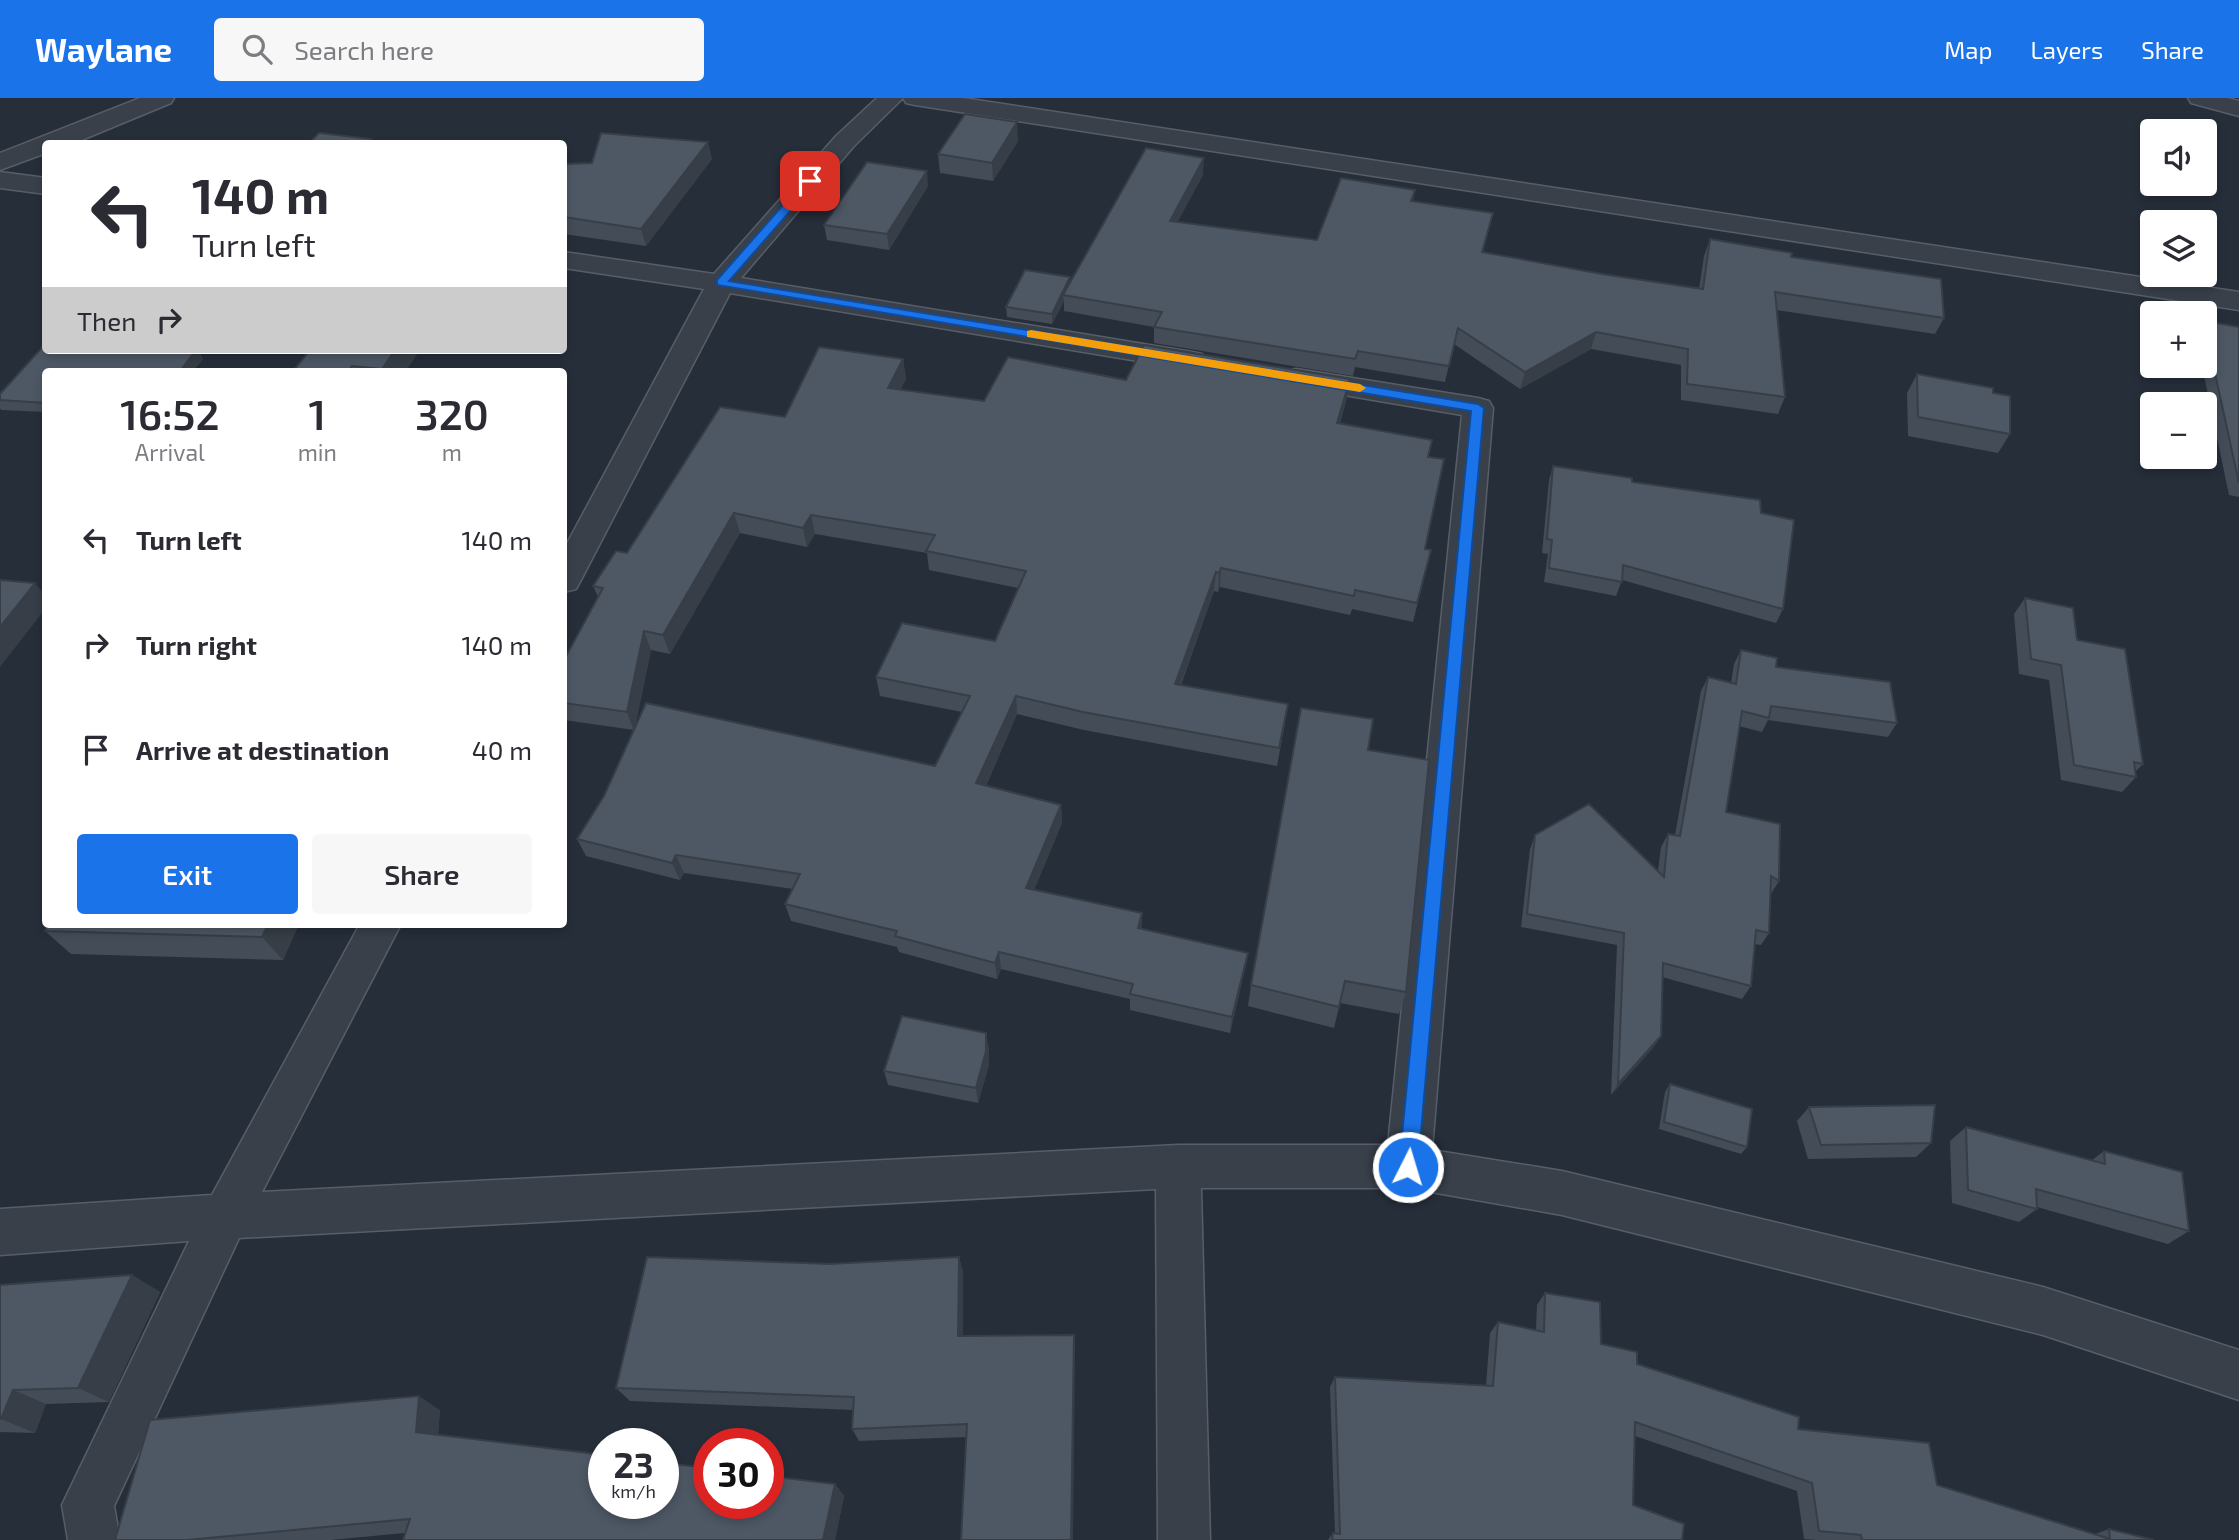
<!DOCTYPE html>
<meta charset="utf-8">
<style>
body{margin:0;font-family:"Exo 2",sans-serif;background:#f7f7f7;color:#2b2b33;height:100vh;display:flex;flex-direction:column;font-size:26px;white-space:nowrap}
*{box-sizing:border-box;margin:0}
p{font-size:23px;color:#7c7c81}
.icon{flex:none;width:38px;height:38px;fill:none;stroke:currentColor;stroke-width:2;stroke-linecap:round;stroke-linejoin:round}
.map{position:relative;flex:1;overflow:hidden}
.details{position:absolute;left:42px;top:270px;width:525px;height:560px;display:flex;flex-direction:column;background:#fff;border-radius:7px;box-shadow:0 4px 10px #0003}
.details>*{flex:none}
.banner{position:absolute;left:42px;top:42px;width:525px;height:214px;border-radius:7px;box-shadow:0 4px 10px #0003;background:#fff;color:#2b2b33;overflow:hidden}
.tools{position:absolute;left:2140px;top:21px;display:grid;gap:14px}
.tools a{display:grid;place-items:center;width:77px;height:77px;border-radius:7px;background:#fff;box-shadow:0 4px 10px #0003;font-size:35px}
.speed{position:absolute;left:588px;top:1330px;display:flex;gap:14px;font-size:35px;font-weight:700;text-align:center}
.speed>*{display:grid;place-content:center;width:91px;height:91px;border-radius:50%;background:#fff;box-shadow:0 4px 10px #0003;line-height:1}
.speed small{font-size:18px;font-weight:400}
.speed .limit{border:10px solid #d22;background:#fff;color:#111}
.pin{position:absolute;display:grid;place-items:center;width:60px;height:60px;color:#fff;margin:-30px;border-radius:14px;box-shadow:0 4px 10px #0006}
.me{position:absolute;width:77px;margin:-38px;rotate:5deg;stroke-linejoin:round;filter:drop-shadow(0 0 5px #0008)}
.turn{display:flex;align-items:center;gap:24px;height:147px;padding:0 35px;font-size:32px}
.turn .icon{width:91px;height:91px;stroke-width:2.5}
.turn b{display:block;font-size:49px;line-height:60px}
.then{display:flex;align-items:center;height:66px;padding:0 35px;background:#0003;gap:14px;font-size:26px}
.eta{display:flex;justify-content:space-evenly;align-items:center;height:119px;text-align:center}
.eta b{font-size:42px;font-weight:600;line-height:49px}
.cta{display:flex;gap:14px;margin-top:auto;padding:14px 35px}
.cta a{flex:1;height:80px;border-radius:7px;background:#1a73e8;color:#fff;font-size:28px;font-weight:600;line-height:80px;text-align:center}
.cta a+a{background:#f7f7f7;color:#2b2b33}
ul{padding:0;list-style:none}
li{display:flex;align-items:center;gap:21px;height:105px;padding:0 35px}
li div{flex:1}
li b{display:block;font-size:26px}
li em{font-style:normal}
header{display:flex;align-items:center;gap:42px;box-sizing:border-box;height:98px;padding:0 35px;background:#1a73e8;color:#fff}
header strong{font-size:33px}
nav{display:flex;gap:38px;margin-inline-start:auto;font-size:24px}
.search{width:490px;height:63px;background:#f7f7f7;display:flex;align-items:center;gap:18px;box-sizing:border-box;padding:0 24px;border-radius:7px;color:#7c7c81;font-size:26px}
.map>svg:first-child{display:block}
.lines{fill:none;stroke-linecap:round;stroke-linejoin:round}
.minor-casing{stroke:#575e68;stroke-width:3}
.minor{fill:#39404a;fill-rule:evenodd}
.wall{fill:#434c57;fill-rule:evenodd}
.shaded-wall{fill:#373e47}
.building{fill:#4e5865;stroke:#373e47;stroke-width:2}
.route{fill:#1a73e8;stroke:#114b97;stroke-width:2}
.slow{fill:#f59e0b}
</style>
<header>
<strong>Waylane</strong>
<div class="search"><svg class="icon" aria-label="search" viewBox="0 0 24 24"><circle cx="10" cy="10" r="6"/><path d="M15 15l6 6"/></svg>Search here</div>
<nav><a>Map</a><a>Layers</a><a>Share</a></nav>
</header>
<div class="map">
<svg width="2239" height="1442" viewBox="0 0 2239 1442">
<rect width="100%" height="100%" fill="#262e3a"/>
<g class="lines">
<defs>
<path id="minor" d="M140,0h34l-3,5 -99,41h-26v9l-46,17v-17z
M877,0h86l1276,194v18l-1324,-205 -9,-2 -3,-5 -49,48 -113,132 451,74 10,2 5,7 -5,7 -10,2 -462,-77 -149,287 -5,9 -12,3v-43l140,-260 -140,-21v-16l150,22 122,-138z
M2188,0h39l12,3v15l-48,-13z
M0,74l46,6v16l-46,-6z
M1296,271l182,29 11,3 4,7 -61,742 130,21 481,116 196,63v50l-196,-65 -481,-120 -154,-27h-207l9,352h-52l-2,-351 -917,49 -125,268 6,34h-52l-6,-35 127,-264 -189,14v-46l212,-14 148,-271h41l-139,268 916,-47h210l74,-730 -177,-30 -4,-7 4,-7z"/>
</defs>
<use href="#minor" class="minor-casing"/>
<use href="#minor" class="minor"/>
</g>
<path class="wall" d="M1018,43l-25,40 -53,-8 -2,-19z
M712,61l-66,87 -82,-12v-70z
M1203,77l-26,47 140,18 98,-50 -2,11 80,12 -10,39 119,22 97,15 5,-33 6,-17 81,18 153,61 -9,16 -159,-24 9,87 -7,17 -97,-14v-35l-90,-16 -71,40 -66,-45 -9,38 -90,-15 -2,9 -199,-33v-16l-90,-16v-10l-12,23 -45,-7 -1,-10 64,-30v5z
M928,88l-39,64 -62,-10 -3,-15z
M2205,223l34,6v170l-10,-2 -27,-129h3z
M46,245v7h152l5,9 -10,12h-147v41l-45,-2 -1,-2v-14z
M310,252l96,21h-113z
M903,261l3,20 -6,11 84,11 142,-21 221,18 -7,25 89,34 -4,92 6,1 -18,72 -61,-13 -2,6 -130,-28 -2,5 -4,-1 -33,94 104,38 -8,43 -193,-36 -67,-16 -31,72 75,19 1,18 -28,67 108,23v16l106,24 -3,16 -15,64 -100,-23v-11l-129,-30 -4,10 -98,-27 -2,-5 -106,-26 -6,-17 8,-15 -109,-16 -4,7 -94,-24 -9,-17 27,-43 30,-66 -70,-10v-60l34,-63 -5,-11 34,-33 158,-136zM740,435l67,14 8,-13 112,19 2,17 89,18 -23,53 -119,36 4,19 82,16 -27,54 -300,-39 16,-77 19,4z
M1917,276l76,19 17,41 -12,19 -90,-17 -1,-43z
M1553,368l79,16 129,31 22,96 -7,14 -154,-43 -6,16 -72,-14 4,-28 -6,-1 7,-73z
M2025,500l52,42 66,124 -8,8 1,5 -14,15 -61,-12 -12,-100 -30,-6 -5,-60z
M1741,552l156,73 -9,14 -120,-17 -6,12 -23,-6 -13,86 53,69 -8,13 -2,39 -8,12 -6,-1 -4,42 -9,13 -80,-22 -1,59 -8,12 -42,47 6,-150 -96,-18 9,-78 5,-14 123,36 3,-24 7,-13 7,1 26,-144 7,-14 23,6 3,-19z
M1368,652l38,242 -7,22 -59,-11 -6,25 -86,-22 3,-21z
M48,826h251l-16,36 -212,-6 -26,-23z
M989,950v17l-11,38 -90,-18 -4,-14z
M1670,986l77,63 -6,7 -82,-25 6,-37z
M1809,1009l122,36 -15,14 -108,2 -11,-38z
M1966,1029l125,34 13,-10 85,80 -21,13 -131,-37v2l-18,13 -67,-19 -2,-62z
M959,1159l4,16v63l111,-1 1,15 -108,87 -108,4 -7,-12 1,-19 -223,-9 -14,-13 214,-124z
M132,1177l28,17 -51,110 -63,2 -11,29 -35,-1v-147z
M1545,1195l56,51 36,20 300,121 158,49 14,-5 45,11h-337l-13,-1 -7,-48 -162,-55 -2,69 49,35h-354l5,-7h2l-5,-146 5,-10 151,8 4,-52 8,-11 38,8 1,-25z
M440,1312l-2,25 397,49 9,12 -9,44h-432l2,-7 -75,7h-215z"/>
<path class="shaded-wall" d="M1017,24l1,19 -25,40 -1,-18z
M708,44l4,17 -66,87 -5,-17z
M1204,60l-1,17 -34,63 1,-17z
M927,73l1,15 -39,64 -2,-16z
M1070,179v10l-7,8 1,6 -12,23v-10z
M1596,234l-5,17 -71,40 5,-17z
M196,252h2l5,9 -10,12h-13z
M395,252h25l-14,21h-23l-1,-2z
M903,261l3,20 -15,29 -3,-20z
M1350,281l-3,19 -12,44 2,-19z
M734,415l6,20 -70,121 -7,-19z
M811,417l4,19 -8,13 -4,-19z
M1221,470l-1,19 -2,5 1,-19z
M1216,474l-2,19 -40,111 1,-18z
M35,485l11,13v12l-46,59v-40z
M644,533l7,19 -17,81 -7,-19z
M1016,598l1,18 -38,87 -3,-18z
M1061,707l1,18 -34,82 -2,-17z
M676,757l8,18 -4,7 -8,-17z
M1142,815v17l-4,-2z
M268,826h31l-16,36 -21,-23z
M999,854l2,17 -4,10 -2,-16z
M1248,855l-3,16 -15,64 2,-16z
M986,935l3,15v17l-11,38 -2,-15z
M1661,938l-8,12 -42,47 7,-11z
M959,1159l4,16v78l-5,-15z
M132,1177l28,17 -51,110 -31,-14z
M1074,1237l1,15 -2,190h-2z
M13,1292l33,14 -11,29 -34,-14z
M419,1298l21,14 -3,36 -21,-14z
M835,1386l9,12 -9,44h-12z"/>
<path class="building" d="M965,16l52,8 -25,41 -54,-9z
M319,35l52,6 -4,5h-59z
M601,35l107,9 -67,87 -77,-12v-53l28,-1z
M1146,50l58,10 -34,63 147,19 24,-62 74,12 -4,11 82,12 -11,39 120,22 101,15 7,-50 82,14 -1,4 150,22 3,39 -169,-26 10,105 -98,-13 1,-35 -92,-17 -71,40 -67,-44 -9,38 -91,-15 -3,8 -201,-32 8,-15 -99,-17z
M867,64l60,9 -40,63 -63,-9z
M1025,172l45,7 -18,37 -46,-7z
M2205,223l34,6v156l-34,-155z
M46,245v7h150l-16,21h-134v32l-46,-3v-6z
M1144,247l206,34 -13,44 95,17 -4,17 16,2 -19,90 6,1 -14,53 -62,-13 -1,6 -133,-28 -2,5 -3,-1 -41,112 113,20 -9,44 -196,-36 -67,-16 -40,87 85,22 -35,83 116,25 -4,15 110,25 -16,64 -102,-23 3,-10 -134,-32 -4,11 -100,-27 2,-5 -112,-27 15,-30 -124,-19 -4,8 -95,-24 27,-43 42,-93 289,63 35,-70 -94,-19 26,-54 93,18 31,-70 -100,-20 9,-16 -124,-20 -8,13 -69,-15 -71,122 -19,-4 -17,81 -63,-9v-43l39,-72 -10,-2 23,-35 11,2 93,-146 65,10 34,-70 84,12 -15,29 96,13 24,-44 118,23z
M310,252h85l-13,19 -30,-3 -3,5h-56z
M1917,276l76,14v5l17,3v38l-92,-17z
M1553,368l79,12v4l128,18 1,13 33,7 -11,89 -160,-44 -1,17 -73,-14 3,-28 -5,-1z
M0,482l35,3 -35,44z
M2025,500l48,10 4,32 48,9 18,115 -9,-2 2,15 -62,-12 -13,-100 -30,-6z
M1741,552l36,8 -1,9 114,15 7,41 -126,-17 -2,12 -27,-7 -16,101 54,12 -1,57 -8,-5 -2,57 -13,-3 -5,56 -88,-23 -2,73 -43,48 6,-151 -97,-19 8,-79 54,-31 75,73 4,-43 12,2 28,-159 28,7z
M1301,610l72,11 -5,31 61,10 -23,232 -61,-11 -6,26 -88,-22z
M48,826h220l-6,13 -217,-6z
M902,918l84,17v18l-10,37 -92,-17z
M1670,986l82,25 -5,38 -83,-25z
M1935,1007l-4,38 -110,2 -12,-38z
M1966,1029l139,37 -1,-13 78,21 7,59 -153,-42 1,20 -69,-19z
M647,1159l183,7 129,-7 -1,79 116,-1 -3,205h-110l6,-116 -115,5 2,-32 -238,-9z
M132,1177l-54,113 -65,2 -12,29h-1v-134z
M1545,1195l55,9 1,42 36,8v12l162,53 -1,12 131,14 8,42 173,54 -1,-10 45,11h-292l-1,-5 -42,-4 -7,-48 -177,-61 -2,83 51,19 -2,16h-350l1,-7 7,1 -5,-157 158,9 5,-64 46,10z
M419,1298l-3,36 188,23v48h59v-40l46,5v35h59v-27l67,8 -12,56h-420l7,-21 -223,21h-72l35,-120z"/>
<path class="route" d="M810,80l5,3 -1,3 -85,97 749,123 6,4 -66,759 -3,6 -7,3 -6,-3 -3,-6 72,-756 -754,-126v-5l89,-101z"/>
<path class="slow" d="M1031,232l329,54 6,4 -6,4 -333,-55v-6z"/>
</svg>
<div class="tools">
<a><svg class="icon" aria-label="sound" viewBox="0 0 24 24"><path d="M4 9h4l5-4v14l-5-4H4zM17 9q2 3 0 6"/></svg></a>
<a><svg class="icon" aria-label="layers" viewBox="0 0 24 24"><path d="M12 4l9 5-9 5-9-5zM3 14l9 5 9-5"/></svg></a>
<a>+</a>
<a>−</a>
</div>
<div class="speed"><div>23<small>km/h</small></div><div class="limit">30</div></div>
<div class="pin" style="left:810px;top:83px;background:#d93025"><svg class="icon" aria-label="arrive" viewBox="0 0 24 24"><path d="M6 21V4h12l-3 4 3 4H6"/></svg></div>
<svg class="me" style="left:1408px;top:1069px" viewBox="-20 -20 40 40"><circle r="17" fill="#1a73e8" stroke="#fff" stroke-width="3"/><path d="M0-11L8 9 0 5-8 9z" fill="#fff"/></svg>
<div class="banner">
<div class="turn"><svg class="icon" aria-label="left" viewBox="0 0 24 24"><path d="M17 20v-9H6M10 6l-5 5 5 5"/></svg><div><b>140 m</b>Turn left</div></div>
<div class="then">Then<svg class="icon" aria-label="right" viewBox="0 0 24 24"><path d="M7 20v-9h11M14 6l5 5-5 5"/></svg></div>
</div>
<section class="details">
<div class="eta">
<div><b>16:52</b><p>Arrival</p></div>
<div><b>1</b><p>min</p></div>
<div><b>320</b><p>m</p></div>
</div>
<ul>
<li><svg class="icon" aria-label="left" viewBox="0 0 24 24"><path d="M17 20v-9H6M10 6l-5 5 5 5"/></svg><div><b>Turn left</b></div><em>140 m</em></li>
<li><svg class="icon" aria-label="right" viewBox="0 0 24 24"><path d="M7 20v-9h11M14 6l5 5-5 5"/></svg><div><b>Turn right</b></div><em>140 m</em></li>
<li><svg class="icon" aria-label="arrive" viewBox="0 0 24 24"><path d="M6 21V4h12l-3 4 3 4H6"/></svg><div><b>Arrive at destination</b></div><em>40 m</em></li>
</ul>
<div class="cta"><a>Exit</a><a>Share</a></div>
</section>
</div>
